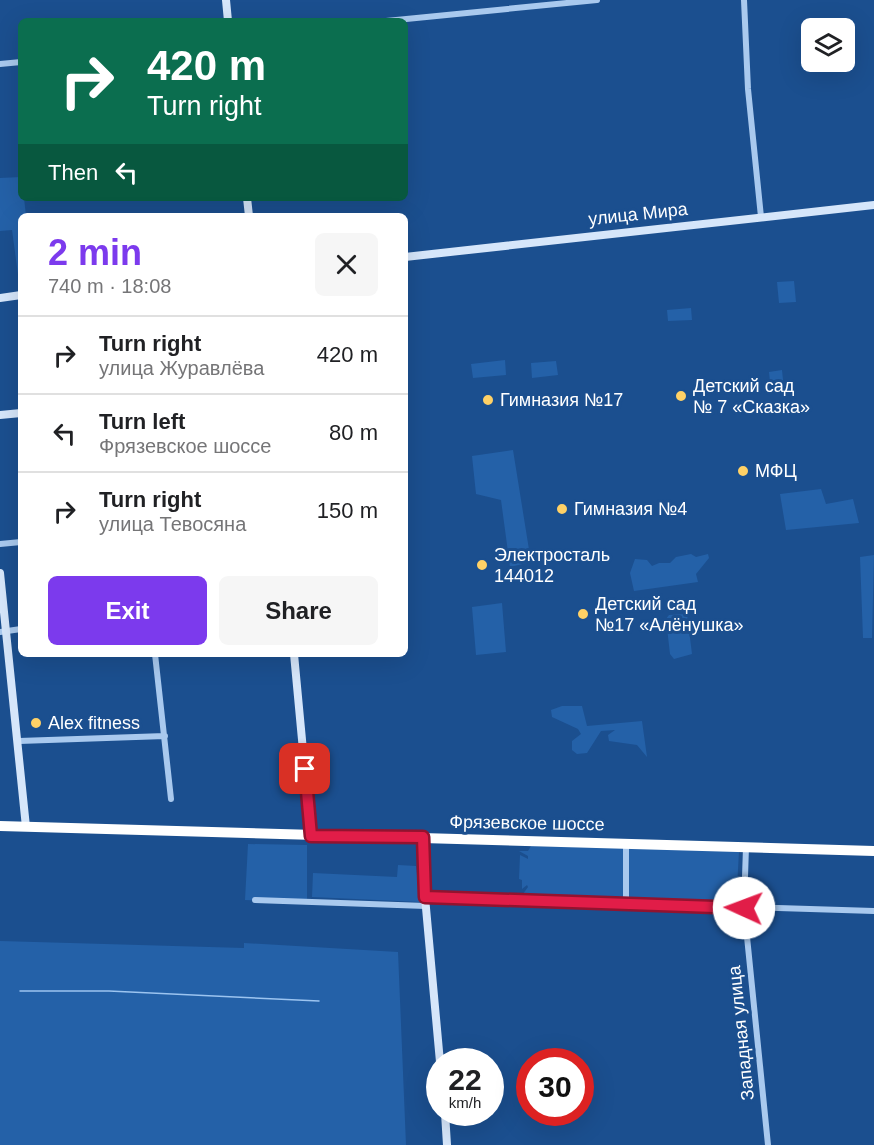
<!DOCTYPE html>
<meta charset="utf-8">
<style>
body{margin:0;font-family:Arial,sans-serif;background:#f6f6f6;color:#202124;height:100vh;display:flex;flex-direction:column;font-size:22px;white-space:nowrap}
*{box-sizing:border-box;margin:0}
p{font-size:20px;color:#757577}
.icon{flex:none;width:33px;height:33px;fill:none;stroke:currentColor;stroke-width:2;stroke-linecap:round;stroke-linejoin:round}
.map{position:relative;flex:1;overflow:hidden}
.panel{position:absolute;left:18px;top:213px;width:390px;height:444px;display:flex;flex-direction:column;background:#fff;border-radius:9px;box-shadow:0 6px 24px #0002}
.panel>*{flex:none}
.hud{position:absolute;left:18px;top:18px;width:390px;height:183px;border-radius:9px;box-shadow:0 6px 24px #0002;background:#0b6e4f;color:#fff;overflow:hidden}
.fabs{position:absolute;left:801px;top:18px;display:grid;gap:12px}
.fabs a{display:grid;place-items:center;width:54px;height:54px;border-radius:9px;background:#fff;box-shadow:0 6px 24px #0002;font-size:30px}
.speed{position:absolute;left:426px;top:1048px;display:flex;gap:12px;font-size:30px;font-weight:700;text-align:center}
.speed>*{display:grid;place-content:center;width:78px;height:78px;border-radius:50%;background:#fff;box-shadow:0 6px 24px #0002;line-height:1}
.speed small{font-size:15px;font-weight:400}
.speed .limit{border:9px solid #d22;background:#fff;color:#111}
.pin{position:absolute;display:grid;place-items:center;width:51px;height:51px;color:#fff;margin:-26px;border-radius:12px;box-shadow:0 3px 9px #0006}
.me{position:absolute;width:66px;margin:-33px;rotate:272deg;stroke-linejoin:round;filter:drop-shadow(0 0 4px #0008)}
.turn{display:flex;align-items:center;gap:21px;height:126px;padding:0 30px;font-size:27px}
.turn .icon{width:78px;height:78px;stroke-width:2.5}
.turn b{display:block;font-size:42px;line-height:51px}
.then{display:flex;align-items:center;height:57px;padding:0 30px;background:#0003;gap:12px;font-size:22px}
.round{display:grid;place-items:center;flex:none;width:63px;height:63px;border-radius:9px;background:#f6f6f6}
.overview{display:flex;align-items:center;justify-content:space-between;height:102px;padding:0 30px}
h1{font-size:36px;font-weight:700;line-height:45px;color:#7c3aed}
.button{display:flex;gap:12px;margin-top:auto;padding:12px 30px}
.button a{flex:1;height:69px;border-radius:9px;background:#7c3aed;color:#fff;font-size:24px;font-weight:700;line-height:69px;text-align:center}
.button a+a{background:#f6f6f6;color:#202124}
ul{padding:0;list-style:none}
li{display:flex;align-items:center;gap:18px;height:78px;padding:0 30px;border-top:2px solid #e0e0e0}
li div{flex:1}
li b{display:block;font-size:22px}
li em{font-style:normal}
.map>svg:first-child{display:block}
.green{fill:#2461a8}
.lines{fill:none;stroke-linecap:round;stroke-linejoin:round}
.stream{stroke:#9cc4f0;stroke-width:1.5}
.street{stroke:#a9c9ee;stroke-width:6}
.secondary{stroke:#d6e6fa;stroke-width:8}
.highway{stroke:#fff;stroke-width:10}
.route-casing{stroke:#92132f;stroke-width:15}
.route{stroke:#e11d48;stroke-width:10}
.poi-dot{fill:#ffd166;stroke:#1b4f8f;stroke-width:2}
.labels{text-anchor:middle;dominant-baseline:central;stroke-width:6;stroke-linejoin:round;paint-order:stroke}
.street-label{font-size:18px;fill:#fff;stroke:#1b4f8f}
.poi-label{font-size:18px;fill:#fff;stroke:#1b4f8f;text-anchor:start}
</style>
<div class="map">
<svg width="874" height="1145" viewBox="0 0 874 1145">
<rect width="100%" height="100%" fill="#1b4f8f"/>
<path class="green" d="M21,177v21h3l2,18h-5l-2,66 -7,-52 -12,1v-53z
M794,281l2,21 -17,1 -2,-21z
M691,308l1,12 -24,1 -1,-11z
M505,360l1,15 -33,3 -2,-14z
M556,361l2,14 -26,3 -1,-15z
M782,370l2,20 -13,2 -2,-20z
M513,450l18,112 -21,5 -9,-67 -25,-6 -4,-38z
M821,489l5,15 27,-5 6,24 -73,7 -6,-36z
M691,554l5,3 12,-3 1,4 -13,16 2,8 -64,9 -4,-18 5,-14 12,1 5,6 7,-3h11l6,-6z
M874,555l-2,83h-9l-3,-81z
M502,603l4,49 -30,3 -4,-48z
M687,614l5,40 -18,5 -4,-5 -4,-35 3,-4z
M562,706h20l5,20 55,-5 5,36 -10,-12 -28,-4 -1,-6 7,-5 -14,1 -14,22 -10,1 -5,-4v-9l9,-7 -3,-5 -26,-12 -1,-7z
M248,844l59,1v58l-62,-3z
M531,846l208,5 -3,56 -224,-10 1,-3h10l5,-7 -1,-2 -5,4v-9l-3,-1 1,-24 8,4v-3l-9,-5h9z
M398,865l18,1 4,36 -108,-5 1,-24 84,4z
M0,941l244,7v-5l154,9 8,193h-406z"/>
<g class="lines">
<path class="stream" d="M20,991h89l210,10"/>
<path class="street" d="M744,0l4,89 13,128
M386,21l211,-21
M0,64l21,-2
M0,544l21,-2
M0,632l21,-3
M155,654l16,145
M19,741l146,-5
M746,847l-2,60 24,238
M425,897l449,14
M255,900l171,6
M626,903v-61"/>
<path class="secondary" d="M226,0l2,21
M247,198l2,18
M405,257l469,-52
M0,298l21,-3
M0,415l21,-2
M0,573l26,254
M294,654l17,182
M423,838l2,59 15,165
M445,1113l2,32"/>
<path class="highway" d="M0,826l874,25"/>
</g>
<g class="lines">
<defs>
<path id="route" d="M305,769l6,67 112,1 2,60 319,11"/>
</defs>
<use href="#route" class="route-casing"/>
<use href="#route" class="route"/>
</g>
<g class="poi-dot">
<circle cx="681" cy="396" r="6"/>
<circle cx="488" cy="400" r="6"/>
<circle cx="743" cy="471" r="6"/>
<circle cx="562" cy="509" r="6"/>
<circle cx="482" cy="565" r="6"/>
<circle cx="583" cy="614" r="6"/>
<circle cx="36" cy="723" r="6"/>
</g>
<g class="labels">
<g class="street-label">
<text transform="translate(638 214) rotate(-6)">улица Мира</text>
<text transform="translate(527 823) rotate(1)">Фрязевское шоссе</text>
<text transform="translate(741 1033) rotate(-96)">Западная улица</text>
</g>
<g class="poi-label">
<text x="693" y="386">Детский сад<tspan x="693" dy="21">№ 7 «Сказка»</tspan></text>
<text x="500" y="400">Гимназия №17</text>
<text x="755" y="471">МФЦ</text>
<text x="574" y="509">Гимназия №4</text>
<text x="494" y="555">Электросталь<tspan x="494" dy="21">144012</tspan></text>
<text x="595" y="604">Детский сад<tspan x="595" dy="21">№17 «Алёнушка»</tspan></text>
<text x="48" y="723">Alex fitness</text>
</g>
</g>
</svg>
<div class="fabs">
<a><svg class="icon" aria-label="layers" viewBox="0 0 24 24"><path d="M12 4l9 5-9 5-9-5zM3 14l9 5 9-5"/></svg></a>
</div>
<div class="speed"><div>22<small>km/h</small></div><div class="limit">30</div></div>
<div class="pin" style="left:305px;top:769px;background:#d93025"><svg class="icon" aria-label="arrive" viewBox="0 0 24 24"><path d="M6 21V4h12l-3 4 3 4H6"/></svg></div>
<svg class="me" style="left:744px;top:908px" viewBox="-20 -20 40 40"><circle r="19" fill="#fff"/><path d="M0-13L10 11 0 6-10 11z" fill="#e11d48"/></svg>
<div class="hud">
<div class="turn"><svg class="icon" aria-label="right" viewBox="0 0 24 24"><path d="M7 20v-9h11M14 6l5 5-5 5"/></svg><div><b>420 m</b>Turn right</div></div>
<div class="then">Then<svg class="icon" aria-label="left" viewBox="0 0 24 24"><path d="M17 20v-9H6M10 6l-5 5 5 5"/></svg></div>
</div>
<section class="panel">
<div class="overview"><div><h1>2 min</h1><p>740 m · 18:08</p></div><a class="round"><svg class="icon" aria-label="close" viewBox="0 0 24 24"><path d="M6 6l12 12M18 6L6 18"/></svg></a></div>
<ul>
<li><svg class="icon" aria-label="right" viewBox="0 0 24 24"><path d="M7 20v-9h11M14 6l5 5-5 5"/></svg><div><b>Turn right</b><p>улица Журавлёва</p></div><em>420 m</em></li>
<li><svg class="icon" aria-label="left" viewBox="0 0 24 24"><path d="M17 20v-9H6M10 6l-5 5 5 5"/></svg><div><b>Turn left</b><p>Фрязевское шоссе</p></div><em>80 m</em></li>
<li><svg class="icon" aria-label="right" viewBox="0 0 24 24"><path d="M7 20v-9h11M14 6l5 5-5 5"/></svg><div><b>Turn right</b><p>улица Тевосяна</p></div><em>150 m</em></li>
</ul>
<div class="button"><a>Exit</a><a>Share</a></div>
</section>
</div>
